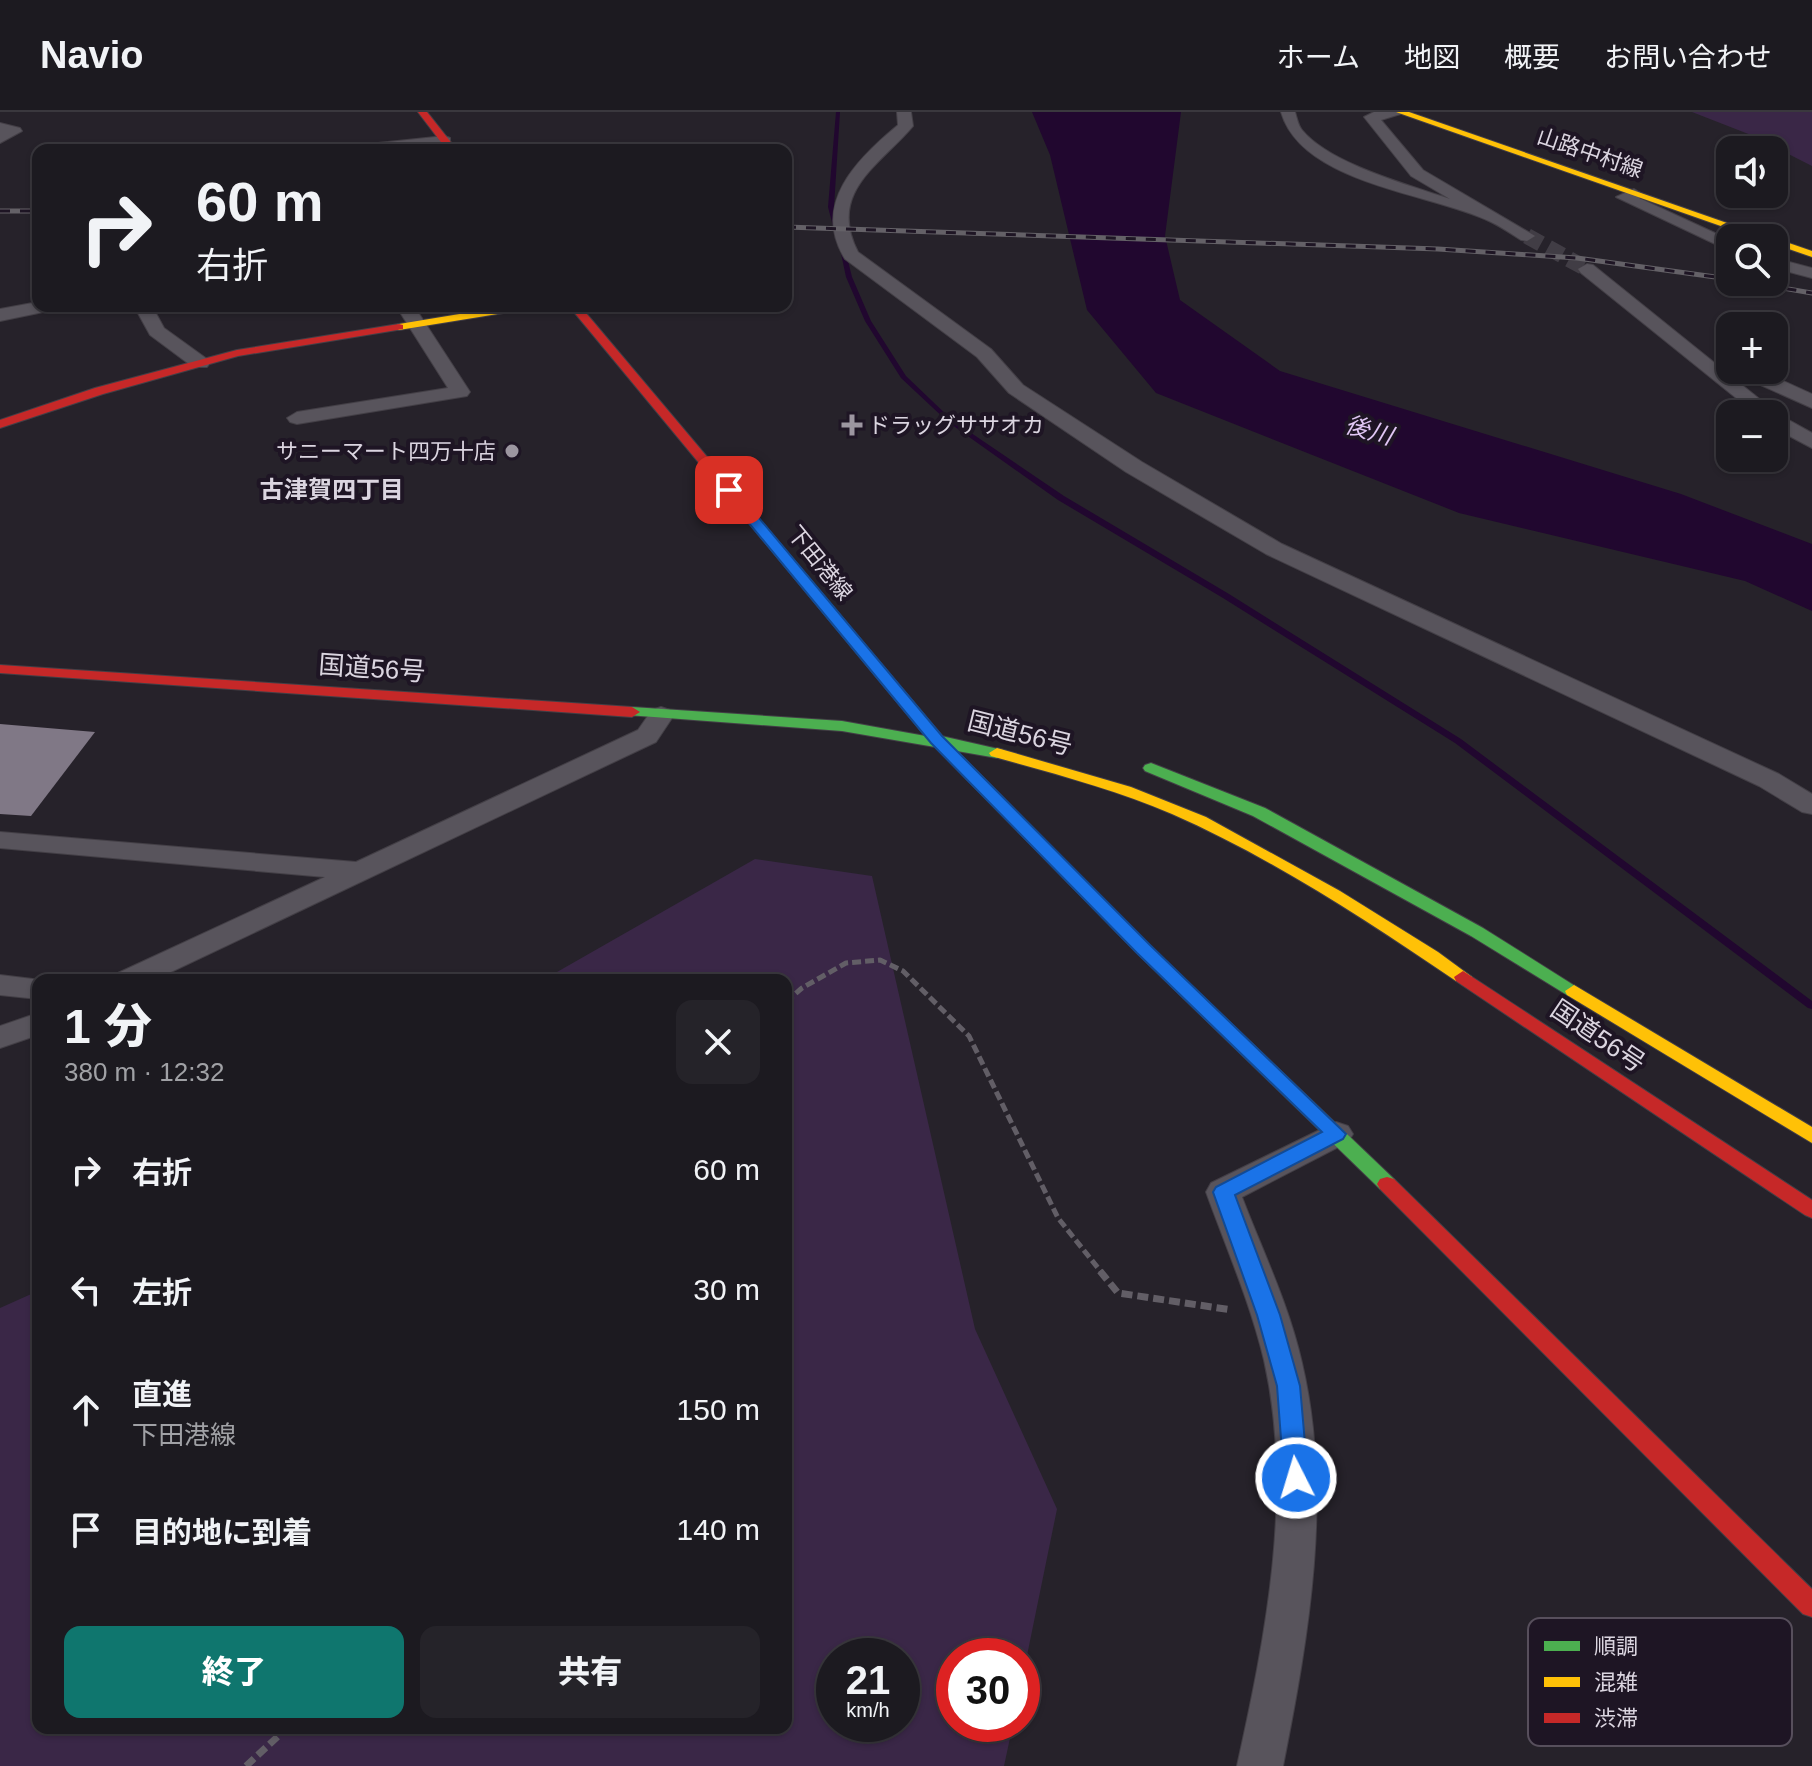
<!DOCTYPE html>
<html lang="ja">
<meta charset="utf-8">
<style>
body{margin:0;font-family:Helvetica,"Noto Sans JP",sans-serif;background:#252329;color:#f1f3f6;height:100vh;display:flex;flex-direction:column;font-size:30px;white-space:nowrap}
*{box-sizing:border-box;margin:0}
p{font-size:26px;color:#a0a1a5}
.icon{flex:none;width:44px;height:44px;fill:none;stroke:currentColor;stroke-width:2;stroke-linecap:round;stroke-linejoin:round}
.map{position:relative;flex:1;overflow:hidden}
.panel{position:absolute;left:32px;top:862px;width:760px;height:760px;display:flex;flex-direction:column;background:#1c1a20;border-radius:16px;box-shadow:0 2px 6px #0004,0 0 0 2px #3a383e}
.panel>*{flex:none}
.guide{position:absolute;left:32px;top:32px;width:760px;height:168px;border-radius:16px;box-shadow:0 2px 6px #0004,0 0 0 2px #3a383e;background:#1c1a20;color:#f1f3f6;overflow:hidden}
.buttons{position:absolute;left:1716px;top:24px;display:grid;gap:16px}
.buttons a{display:grid;place-items:center;width:72px;height:72px;border-radius:16px;background:#1c1a20;box-shadow:0 2px 6px #0004,0 0 0 2px #3a383e;font-size:40px}
.speed{position:absolute;left:816px;top:1526px;display:flex;gap:16px;font-size:40px;font-weight:700;text-align:center}
.speed>*{display:grid;place-content:center;width:104px;height:104px;border-radius:50%;background:#1c1a20;box-shadow:0 2px 6px #0004,0 0 0 2px #3a383e;line-height:1}
.speed small{font-size:20px;font-weight:400}
.speed .limit{border:12px solid #d22;background:#fff;color:#111}
.pin{position:absolute;display:grid;place-items:center;width:68px;height:68px;color:#fff;margin:-34px;border-radius:16px;box-shadow:0 4px 12px #0006}
.me{position:absolute;width:88px;margin:-44px;rotate:355deg;stroke-linejoin:round;filter:drop-shadow(0 0 6px #0008)}
.turn{display:flex;align-items:center;gap:28px;height:168px;padding:0 32px;font-size:36px}
.turn .icon{width:104px;height:104px;stroke-width:2.5}
.turn b{display:block;font-size:56px;line-height:68px}
.round{display:grid;place-items:center;flex:none;width:84px;height:84px;border-radius:16px;background:#252329}
.overview{display:flex;align-items:center;justify-content:space-between;height:136px;padding:0 32px}
h1{font-size:48px;font-weight:800;line-height:60px}
.button{display:flex;gap:16px;margin-top:auto;padding:16px 32px}
.button a{flex:1;height:92px;border-radius:16px;background:#0f766e;color:#fff;font-size:32px;font-weight:800;line-height:92px;text-align:center}
.button a+a{background:#252329;color:#f1f3f6}
ul{padding:0;list-style:none}
li{display:flex;align-items:center;gap:24px;height:120px;padding:0 32px}
li div{flex:1}
li b{display:block;font-size:30px}
li em{font-style:normal}
header{display:flex;align-items:center;gap:48px;box-sizing:border-box;height:112px;padding:0 40px;background:#1c1a20;border-bottom:2px solid #3a383e}
header strong{font-size:38px}
nav{display:flex;gap:44px;margin-inline-start:auto;font-size:28px}
.map>svg:first-child{display:block}
.green{fill:#3a2747;fill-rule:evenodd}
.water{fill:#21072f}
.lines{fill:none;stroke-linecap:round;stroke-linejoin:round}
.stream{fill:#21072f;fill-rule:evenodd}
.building{fill:#807886}
.street-tunnel{stroke:#413d45;stroke-width:16;stroke-dasharray:16 8;stroke-linecap:butt}
.street-casing{stroke:#433f46;stroke-width:2}
.fast-casing{stroke:#433f46;stroke-width:2}
.slow-casing{stroke:#433f46;stroke-width:2}
.jam-casing{stroke:#433f46;stroke-width:2}
.path-far1{stroke:#625e66;stroke-width:5;stroke-dasharray:9 4;stroke-linecap:butt}
.path{stroke:#625e66;stroke-width:7;stroke-dasharray:11 5;stroke-linecap:butt}
.street{fill:#58545c;fill-rule:evenodd}
.fast{fill:#4caf50;fill-rule:evenodd}
.slow{fill:#ffc107;fill-rule:evenodd}
.jam{fill:#c62828;fill-rule:evenodd}
.rail-casing{stroke:#646167;stroke-width:5}
.rail{stroke:#1e1524;stroke-width:3;stroke-dasharray:10;stroke-linecap:butt}
.route{fill:#1a73e8;stroke:#114b97;stroke-width:2}
.poi-dot{fill:#9c96a0;stroke:#1e1524;stroke-width:3}
.labels{text-anchor:middle;dominant-baseline:central;stroke-width:8;stroke-linejoin:round;paint-order:stroke}
.far-street-label{font-size:22px;fill:#dbd5e0;stroke:#1e1524}
.far-poi-label{font-size:22px;fill:#dbd5e0;stroke:#1e1524;text-anchor:start}
.far-water-label{font-size:24px;font-style:italic;fill:#e1c7f5;stroke:#1e1524}
.far-neighbourhood-label{font-size:24px;font-weight:bold;fill:#dbd5e0;stroke:#1e1524}
.street-label{font-size:26px;fill:#dbd5e0;stroke:#1e1524}
.key{fill:#1e1524;stroke:#574f5c;stroke-width:2}
.key-label{font-size:22px;fill:#dbd5e0}
</style>
<header>
<strong>Navio</strong>
<nav><a>ホーム</a><a>地図</a><a>概要</a><a>お問い合わせ</a></nav>
</header>
<div class="map">
<svg width="1812" height="1654" viewBox="0 0 1812 1654">
<rect width="100%" height="100%" fill="#26222a"/>
<path class="green" d="M1692,0h120v54l-61,-31z
M755,747l117,17 103,453 82,180 -35,171v-24h-68v68h59l-9,42h-1004v-458l38,-17v437h748v-748h-243zM834,1544h68v68h-68z"/>
<path class="water" d="M1032,0h149l-16,124 15,64 100,71 401,123 131,50v67l-67,-30 -286,-68 -303,-120 -69,-83 -37,-155z"/>
<g class="lines">
<path class="stream" d="M836,0h4l-6,95 6,23 -3,2 -3,-2 -6,-23z
M839,132l5,1 8,32 19,44 35,55 46,44 112,76 165,98 232,145 351,262v8l-4,-1 -353,-265 -232,-145 -165,-98 -110,-78 -47,-44 -36,-57 -19,-44z"/>
</g>
<path class="building" d="M0,612l95,8 -64,84 -31,-2z"/>
<g class="lines">
<path class="street-tunnel" d="M1527,124l60,33"/>
<defs>
<path id="street" d="M897,0h14l2,14c-33,39 -86,66 -55,126l133,97 32,36 119,77 140,82 497,230 33,20v20l-10,-2 -43,-26 -493,-232 -140,-82 -117,-79 -32,-36 -132,-98c-34,-55 12,-100 53,-134z
M1281,0h14c2,6 3,13 7,18 28,34 107,55 148,69l-39,-23 -47,-59 10,-5h33l-26,8 42,50 112,66 -8,5 -6,-1c-11,-7 -21,-14 -32,-19 -59,-28 -187,-37 -208,-109z
M0,11l20,5 2,3 -22,12z
M445,24l5,2v6l-47,6h-52l8,-5z
M1634,77l8,5 -3,4 91,42v11l-114,-54z
M1774,146l38,10v10l-38,-10z
M1587,152l6,1 185,149 34,19v15l-38,-20v-14h-18l-175,-141 -3,-4z
M38,190v4h18l-3,4 -53,11v-12z
M134,194h18l12,22 43,31 3,4 -3,4h-14l-43,-32z
M396,194h18l56,86 -3,4 -170,28 -7,-2 -3,-4 10,-6 151,-24z
M1733,258h26l53,24v14l-76,-34z
M661,595l9,3 4,5 -18,27 -502,238h-40l4,-7 207,-96 -325,-29v-16l356,30 282,-132 14,-20z
M0,863l41,5h-3v19l-38,-4z
M38,901v22l-38,13v-22z
M1336,1010l12,4 5,8 -5,8 -106,55c21,55 47,108 60,166 31,132 7,272 -19,403h-46c29,-131 57,-273 27,-406 -14,-58 -38,-113 -58,-168l5,-9z"/>
<path id="fast" d="M632,595l210,14 89,16 6,-2 66,15 2,3 -8,5 -40,-7 192,194 245,234 3,5 -3,5h-14l-243,-236 -202,-206 -93,-16 -215,-16 -3,-3 3,-3z
M1151,651l114,45 218,120 100,63 -9,6 -7,-2 -96,-59 -218,-120 -108,-45 -2,-3 2,-3z"/>
<path id="slow" d="M1396,0h13l361,126h-15z
M1774,126l38,13v6l-38,-13z
M508,194h25l-5,3 -129,21 -6,-3 6,-3z
M997,636l134,39 75,30 134,74 98,61 34,25 -2,4h-14c-90,-61 -184,-123 -284,-167 -58,-25 -120,-41 -181,-58l-2,-3z
M1574,873l238,142v16l-245,-148 -2,-4z"/>
<path id="jam" d="M418,0h9l30,38h-10z
M569,194h11l363,431 2,3 -2,3h-12z
M399,212l4,1v4l-165,27 -135,38 -103,34v-8l95,-32 142,-38z
M0,553l632,42 8,5 -8,5 -632,-44z
M1463,859l349,229v18l-7,-3 -349,-234 -2,-4z
M1387,1065l7,2 418,410v28l-9,-3 -423,-425 -3,-5 3,-5z"/>
</defs>
<use href="#street" class="street-casing"/>
<use href="#fast" class="fast-casing"/>
<use href="#slow" class="slow-casing"/>
<use href="#jam" class="jam-casing"/>
<path class="path-far1" d="M786,890l16,-14 44,-25 34,-3 23,11 66,65 89,182 44,55"/>
<path class="path" d="M1100,1159l18,22 114,17
M246,1654l41,-38"/>
<use href="#street" class="street"/>
<use href="#fast" class="fast"/>
<use href="#slow" class="slow"/>
<use href="#jam" class="jam"/>
<defs>
<path id="rail" d="M0,99h38
M786,115l652,22 139,9 153,21
M1747,170l65,11"/>
</defs>
<use href="#rail" class="rail-casing"/>
<use href="#rail" class="rail"/>
</g>
<path class="route" d="M724,375h9l209,249 208,209 196,189 -3,5 -108,56 45,120 20,71 8,92 -4,7 -8,3 -9,-3 -3,-7 -7,-92 -20,-71 -44,-123 3,-5 106,-55 -185,-179 -206,-210 -207,-250z"/>
<g class="poi-dot">
<path d="M848 301h8v8h8v8h-8v8h-8v-8h-8v-8h8z"/>
<circle cx="512" cy="339" r="8"/>
</g>
<g class="labels">
<g class="far-street-label">
<text transform="translate(1590 41) rotate(19)">山路中村線</text>
<text transform="translate(820 451) rotate(51)">下田港線</text>
</g>
<g class="far-poi-label">
<text x="868" y="313">ドラッグササオカ</text>
<text x="496" y="339" text-anchor="end">サニーマート四万十店</text>
</g>
<g class="far-water-label">
<text transform="translate(1369 318) rotate(16)">後川</text>
</g>
<g class="far-neighbourhood-label">
<text x="332" y="377">古津賀四丁目</text>
</g>
<g class="street-label">
<text transform="translate(372 556) rotate(4)">国道56号</text>
<text transform="translate(1020 621) rotate(14)">国道56号</text>
<text transform="translate(1598 924) rotate(34)">国道56号</text>
</g>
</g>
<rect x="1528" y="1506" width="264" height="128" rx="12" class="key"/>
<rect x="1544" y="1529" width="36" height="10" fill="#4caf50"/>
<rect x="1544" y="1565" width="36" height="10" fill="#ffc107"/>
<rect x="1544" y="1601" width="36" height="10" fill="#c62828"/>
<g class="key-label">
<text x="1594" y="1542">順調</text>
<text x="1594" y="1578">混雑</text>
<text x="1594" y="1614">渋滞</text>
</g>
</svg>
<div class="buttons">
<a><svg class="icon" aria-label="sound" viewBox="0 0 24 24"><path d="M4 9h4l5-4v14l-5-4H4zM17 9q2 3 0 6"/></svg></a>
<a><svg class="icon" aria-label="search" viewBox="0 0 24 24"><circle cx="10" cy="10" r="6"/><path d="M15 15l6 6"/></svg></a>
<a>+</a>
<a>−</a>
</div>
<div class="speed"><div>21<small>km/h</small></div><div class="limit">30</div></div>
<div class="pin" style="left:729px;top:378px;background:#d93025"><svg class="icon" aria-label="arrive" viewBox="0 0 24 24"><path d="M6 21V4h12l-3 4 3 4H6"/></svg></div>
<svg class="me" style="left:1296px;top:1366px" viewBox="-20 -20 40 40"><circle r="17" fill="#1a73e8" stroke="#fff" stroke-width="3"/><path d="M0-11L8 9 0 5-8 9z" fill="#fff"/></svg>
<div class="guide">
<div class="turn"><svg class="icon" aria-label="right" viewBox="0 0 24 24"><path d="M7 20v-9h11M14 6l5 5-5 5"/></svg><div><b>60 m</b>右折</div></div>
</div>
<section class="panel">
<div class="overview"><div><h1>1 分</h1><p>380 m · 12:32</p></div><a class="round"><svg class="icon" aria-label="close" viewBox="0 0 24 24"><path d="M6 6l12 12M18 6L6 18"/></svg></a></div>
<ul>
<li><svg class="icon" aria-label="right" viewBox="0 0 24 24"><path d="M7 20v-9h11M14 6l5 5-5 5"/></svg><div><b>右折</b></div><em>60 m</em></li>
<li><svg class="icon" aria-label="left" viewBox="0 0 24 24"><path d="M17 20v-9H6M10 6l-5 5 5 5"/></svg><div><b>左折</b></div><em>30 m</em></li>
<li><svg class="icon" aria-label="ahead" viewBox="0 0 24 24"><path d="M12 20V5M6 11l6-6 6 6"/></svg><div><b>直進</b><p>下田港線</p></div><em>150 m</em></li>
<li><svg class="icon" aria-label="arrive" viewBox="0 0 24 24"><path d="M6 21V4h12l-3 4 3 4H6"/></svg><div><b>目的地に到着</b></div><em>140 m</em></li>
</ul>
<div class="button"><a>終了</a><a>共有</a></div>
</section>
</div>
